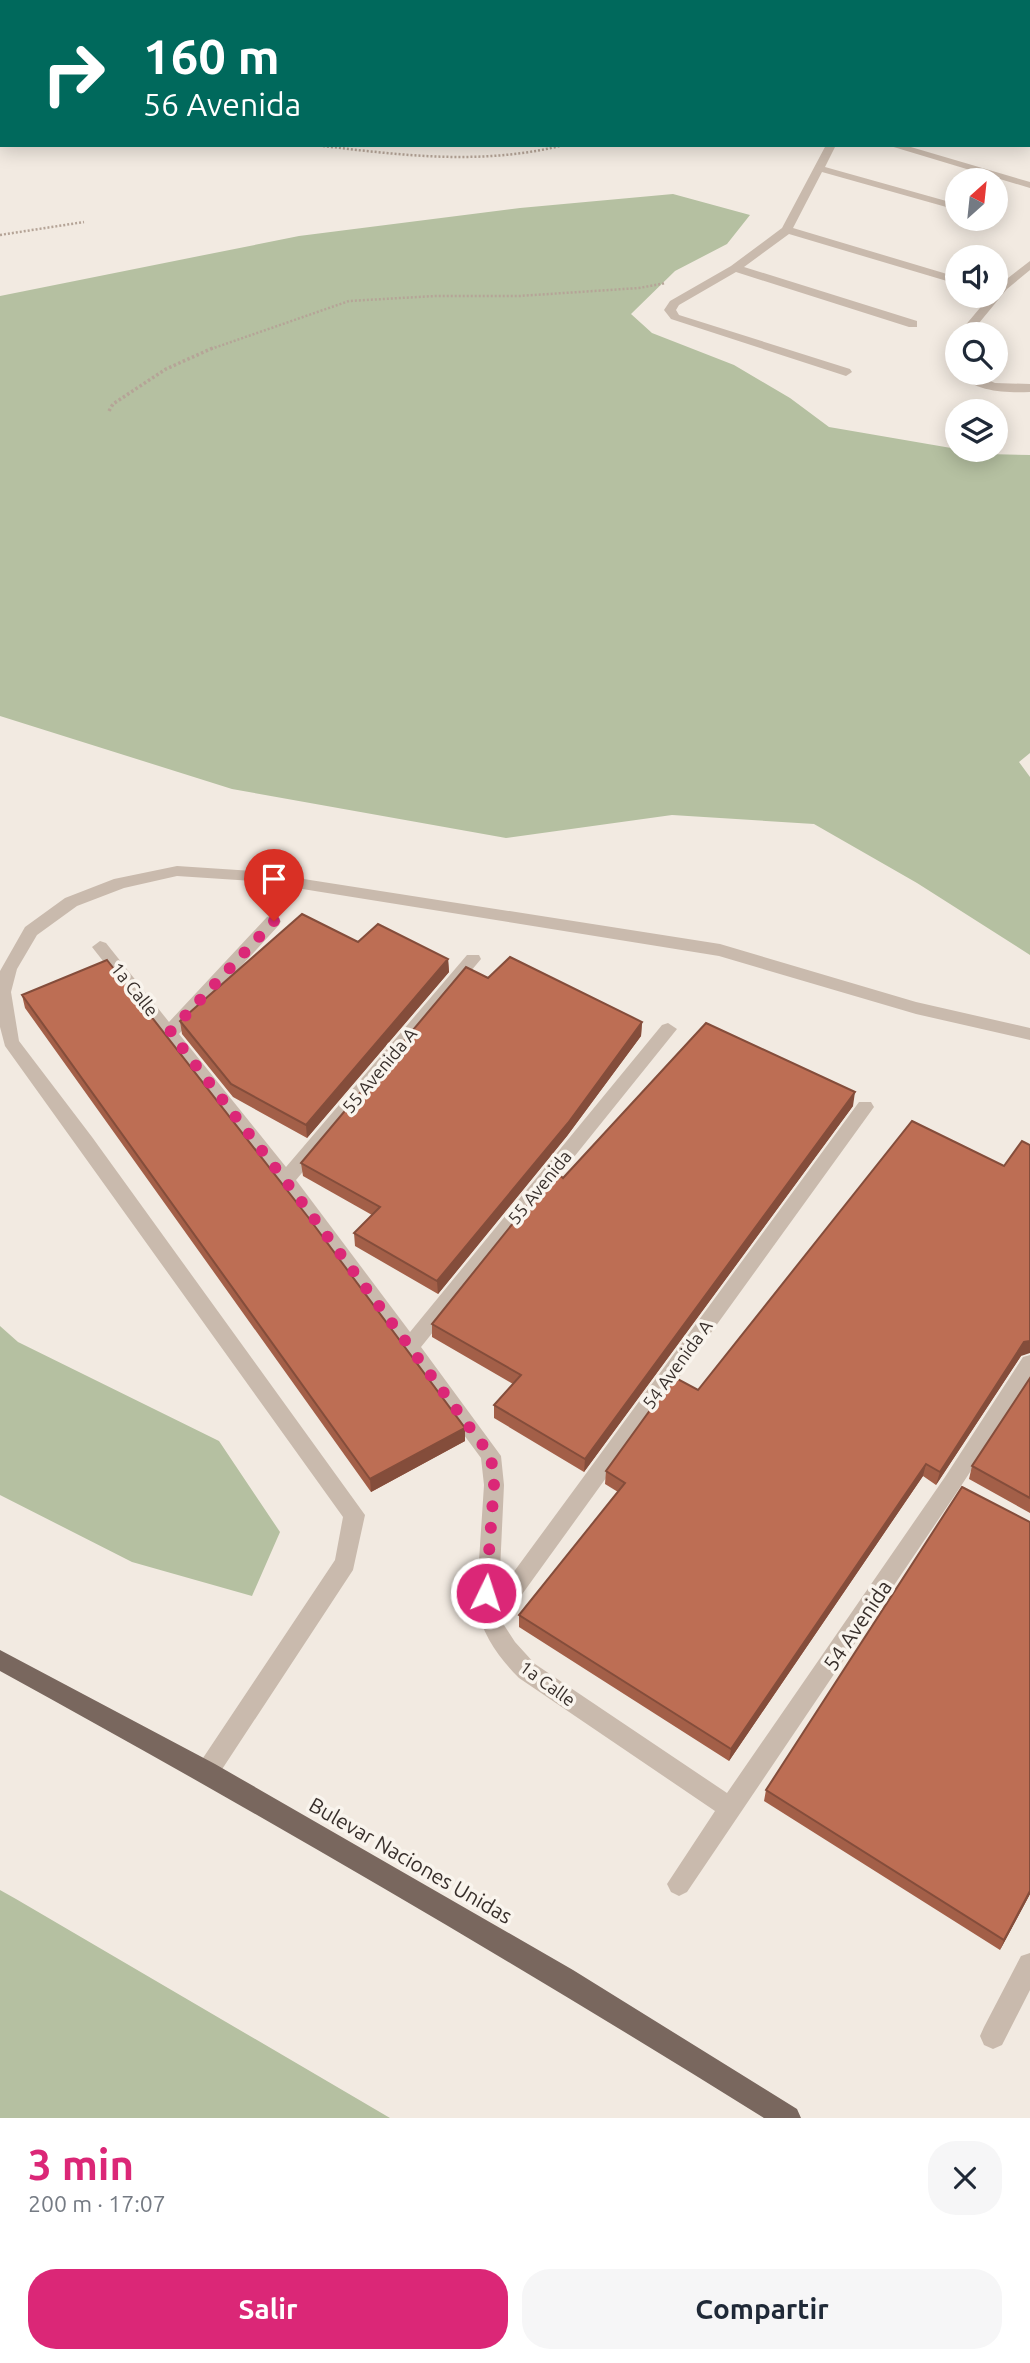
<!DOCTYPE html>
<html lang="es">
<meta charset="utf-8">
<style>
body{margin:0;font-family:Ubuntu,sans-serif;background:#f6f6f7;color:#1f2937;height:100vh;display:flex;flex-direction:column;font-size:26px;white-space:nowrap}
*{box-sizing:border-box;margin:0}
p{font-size:23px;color:#747a83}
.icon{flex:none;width:38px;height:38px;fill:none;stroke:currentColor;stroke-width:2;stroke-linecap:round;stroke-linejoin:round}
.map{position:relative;height:2118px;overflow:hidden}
.side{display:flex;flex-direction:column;background:#fff;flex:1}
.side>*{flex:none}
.banner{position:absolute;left:0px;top:0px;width:1031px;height:147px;box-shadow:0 4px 18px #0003;background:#00695c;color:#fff;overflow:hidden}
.needle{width:46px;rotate:27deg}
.tools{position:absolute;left:945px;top:168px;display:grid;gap:14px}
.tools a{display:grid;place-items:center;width:63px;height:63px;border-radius:50%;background:#fff;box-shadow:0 4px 18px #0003;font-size:35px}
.pin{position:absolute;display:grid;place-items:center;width:60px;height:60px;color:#fff;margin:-72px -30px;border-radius:50% 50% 50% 0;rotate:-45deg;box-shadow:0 0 7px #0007}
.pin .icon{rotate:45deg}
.me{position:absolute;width:77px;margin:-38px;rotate:4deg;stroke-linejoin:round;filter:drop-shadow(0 0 5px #0008)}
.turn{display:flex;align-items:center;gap:24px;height:147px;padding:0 28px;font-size:32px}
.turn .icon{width:91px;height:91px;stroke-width:2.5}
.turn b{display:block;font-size:49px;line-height:60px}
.round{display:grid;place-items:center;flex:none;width:74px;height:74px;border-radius:28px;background:#f6f6f7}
.overview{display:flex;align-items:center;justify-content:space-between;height:119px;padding:0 28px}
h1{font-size:42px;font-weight:700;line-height:52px;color:#db2777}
.cta{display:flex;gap:14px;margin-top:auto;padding:14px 28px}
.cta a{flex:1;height:80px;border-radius:28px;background:#db2777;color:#fff;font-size:28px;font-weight:700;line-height:80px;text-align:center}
.cta a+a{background:#f6f6f7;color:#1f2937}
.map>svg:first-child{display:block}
.green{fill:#b5c0a1}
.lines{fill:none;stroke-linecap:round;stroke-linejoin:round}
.path-far1{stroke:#b5a497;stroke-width:2.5;stroke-dasharray:2 2;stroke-linecap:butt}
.path{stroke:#b5a497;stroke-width:3.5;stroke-dasharray:2.5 2.5;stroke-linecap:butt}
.minor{fill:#c9baad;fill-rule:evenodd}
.major{fill:#79675e;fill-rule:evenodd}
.wall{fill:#a35f48}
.shaded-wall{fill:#844d3b}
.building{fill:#bd6e54;stroke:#844d3b;stroke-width:2}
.route{stroke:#db2777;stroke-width:12;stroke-dasharray:0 21.6}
.labels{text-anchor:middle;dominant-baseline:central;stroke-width:7;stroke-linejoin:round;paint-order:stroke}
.street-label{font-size:18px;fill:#382f2b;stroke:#f9f4ed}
.near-street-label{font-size:21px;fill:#382f2b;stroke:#f9f4ed}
</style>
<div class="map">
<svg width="1030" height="2118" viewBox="0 0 1030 2118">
<rect width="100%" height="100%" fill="#f2eae1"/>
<path class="green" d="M673,194l77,21 -23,29 -52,27 -44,43 21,19 82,32 56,33 39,29 157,27 44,1v298l-11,9 11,15v178l-113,-72 -103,-59 -142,-9 -166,23 -274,-49 -232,-73v-420l299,-60 221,-28z
M0,1326l18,16 201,99 61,91 -28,64 -120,-34 -132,-67z
M0,1890l16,9 374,219h-390z"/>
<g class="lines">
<path class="path-far1" d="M315,145c84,10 166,21 249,0
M0,235l84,-13
M211,349l138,-48 86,-5h84l120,-8 27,-5"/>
<path class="path" d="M109,411l4,-7 53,-35 49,-22"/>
<path class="minor" d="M168,0h14l-15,2z
M329,0h14l1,2h-13z
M474,0h11l-12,2z
M813,0h10l-11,2z
M901,0h11l-12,2z
M987,0h11l-12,2z
M1029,73h1v6h-1z
M826,145h10l-11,22 132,37v6l-135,-38 -29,56 164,49v7l-168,-50 -45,33 173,54v6h-8l-173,-55 -57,33 -3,5 3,5 171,54 2,3 -6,4 -175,-57 -7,-9 6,-9 61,-35 51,-38z
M887,145h17l126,37v6z
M1030,261v9l-23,19 -37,45h-12l32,-38h6l3,-11z
M957,373h14l24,10 35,1v8c-25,1 -54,0 -73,-19z
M177,866l76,5 467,73 196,58 114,26v12l-114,-26 -197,-58 -466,-75 -76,-5 -53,12 -47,18 -40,29 -20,34 -6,23 8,49 73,96 273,378 -12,55 -138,210 -8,3 -8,-3 -4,-8 4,-8 136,-204 8,-43 -338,-471 -5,-19v-56l25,-44 40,-29 49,-19z
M273,915l8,6 -2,4 -100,109 107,133 181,-212h12l2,4 -185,221 114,152 252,-307 6,-2 9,6 -256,318 80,109 3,29 -5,107 360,-490h12l3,5 -372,515 13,20 20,22 192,129 218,-316 78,-120 7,-2v25l-71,109 -272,403 -8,4 -8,-4 -4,-8 48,-73 -196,-133c-21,-21 -36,-43 -43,-72l8,-121 -3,-27 -202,-273 -187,-238 8,-6 6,2 63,79 98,-105z
M1030,1953v37l-28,55 -9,4 -9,-4 -4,-9 4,-9 37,-71z"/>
<path class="major" d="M0,1650l215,114 358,206 224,139 4,9h-37c-250,-156 -505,-305 -764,-447z"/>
</g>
<path class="wall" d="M358,942l90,17 1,13 -142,166 -74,-41 -51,-63 -2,-13z
M488,978l154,44 -1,14 -74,100 -129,158 -83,-48 -1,-13 18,-18 -69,-39 -2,-13z
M22,995l443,433v13l-94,51 -346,-484z
M853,1106l-269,366 -90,-54v-13l19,-21 -81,-47v-13l131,-146z
M1021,1356l-85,129 -13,-9 -194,285 -210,-134v-12l99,-123 -13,-8 1,-13 92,-81z
M1030,1378v135l-61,-34 3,-13z
M766,1790l264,104 -30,56 -236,-149z"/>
<path class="shaded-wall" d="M448,959l1,13 -142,166 -1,-13z
M642,1022l-1,14 -74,100 -129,158 -1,-13z
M855,1092l-2,14 -269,366 1,-13z
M1030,1341v12l-9,3 -85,129 4,-13 84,-130z
M465,1428v13l-94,51 -1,-13z
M926,1464l-3,12 -194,285 2,-12z
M1030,1891v3l-30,56 4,-10z"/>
<path class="building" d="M302,914l56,28 20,-18 70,35 -142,166 -75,-41 -51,-63z
M510,957l132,65 -74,101 -131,158 -83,-48 26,-26 -79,-44 165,-196 22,11z
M107,960l201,257 157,211 -95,51 -348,-484z
M706,1023l149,69 -270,367 -91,-54 27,-30 -89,-51 123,-153 8,7z
M912,1121l92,45 18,-25 8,4v196l-6,1 -84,130 -14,-8 -195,285 -212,-134 106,-132 -19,-12 68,-94 24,13z
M1030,1378v120l-58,-32z
M962,1487l68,35v369l-26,49 -238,-150z"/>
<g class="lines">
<path class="route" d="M274,921l-104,111 131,169 190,255 3,29 -8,108"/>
</g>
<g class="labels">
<g class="street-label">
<text transform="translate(135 989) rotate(51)">1a Calle</text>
<text transform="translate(379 1070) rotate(-50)">55 Avenida A</text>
<text transform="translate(539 1187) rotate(-51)">55 Avenida</text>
<text transform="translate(677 1364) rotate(-54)">54 Avenida A</text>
<text transform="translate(548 1683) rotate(36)">1a Calle</text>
</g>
<g class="near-street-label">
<text transform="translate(857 1625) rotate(-56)">54 Avenida</text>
<text transform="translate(411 1860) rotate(30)">Bulevar Naciones Unidas</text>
</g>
</g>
</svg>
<div class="tools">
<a><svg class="needle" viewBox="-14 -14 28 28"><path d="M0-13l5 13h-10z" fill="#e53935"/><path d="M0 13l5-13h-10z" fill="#747a83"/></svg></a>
<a><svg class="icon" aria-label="sound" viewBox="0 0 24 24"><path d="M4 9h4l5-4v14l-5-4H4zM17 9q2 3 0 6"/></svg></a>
<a><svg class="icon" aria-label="search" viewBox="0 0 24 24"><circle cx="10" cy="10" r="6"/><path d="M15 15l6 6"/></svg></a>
<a><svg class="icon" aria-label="layers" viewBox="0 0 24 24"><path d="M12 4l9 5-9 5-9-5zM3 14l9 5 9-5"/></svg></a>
</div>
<div class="pin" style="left:274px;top:921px;background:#d93025"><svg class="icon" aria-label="arrive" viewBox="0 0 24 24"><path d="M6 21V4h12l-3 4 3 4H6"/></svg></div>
<svg class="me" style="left:486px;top:1593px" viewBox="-20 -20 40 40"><circle r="17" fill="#db2777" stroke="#fff" stroke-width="3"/><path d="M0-11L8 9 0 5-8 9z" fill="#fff"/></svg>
<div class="banner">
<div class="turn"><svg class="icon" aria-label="right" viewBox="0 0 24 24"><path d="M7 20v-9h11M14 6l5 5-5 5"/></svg><div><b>160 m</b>56 Avenida</div></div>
</div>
</div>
<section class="side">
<div class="overview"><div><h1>3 min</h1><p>200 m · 17:07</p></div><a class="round"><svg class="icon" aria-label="close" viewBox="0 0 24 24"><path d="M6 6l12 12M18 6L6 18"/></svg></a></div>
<div class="cta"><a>Salir</a><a>Compartir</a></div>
</section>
